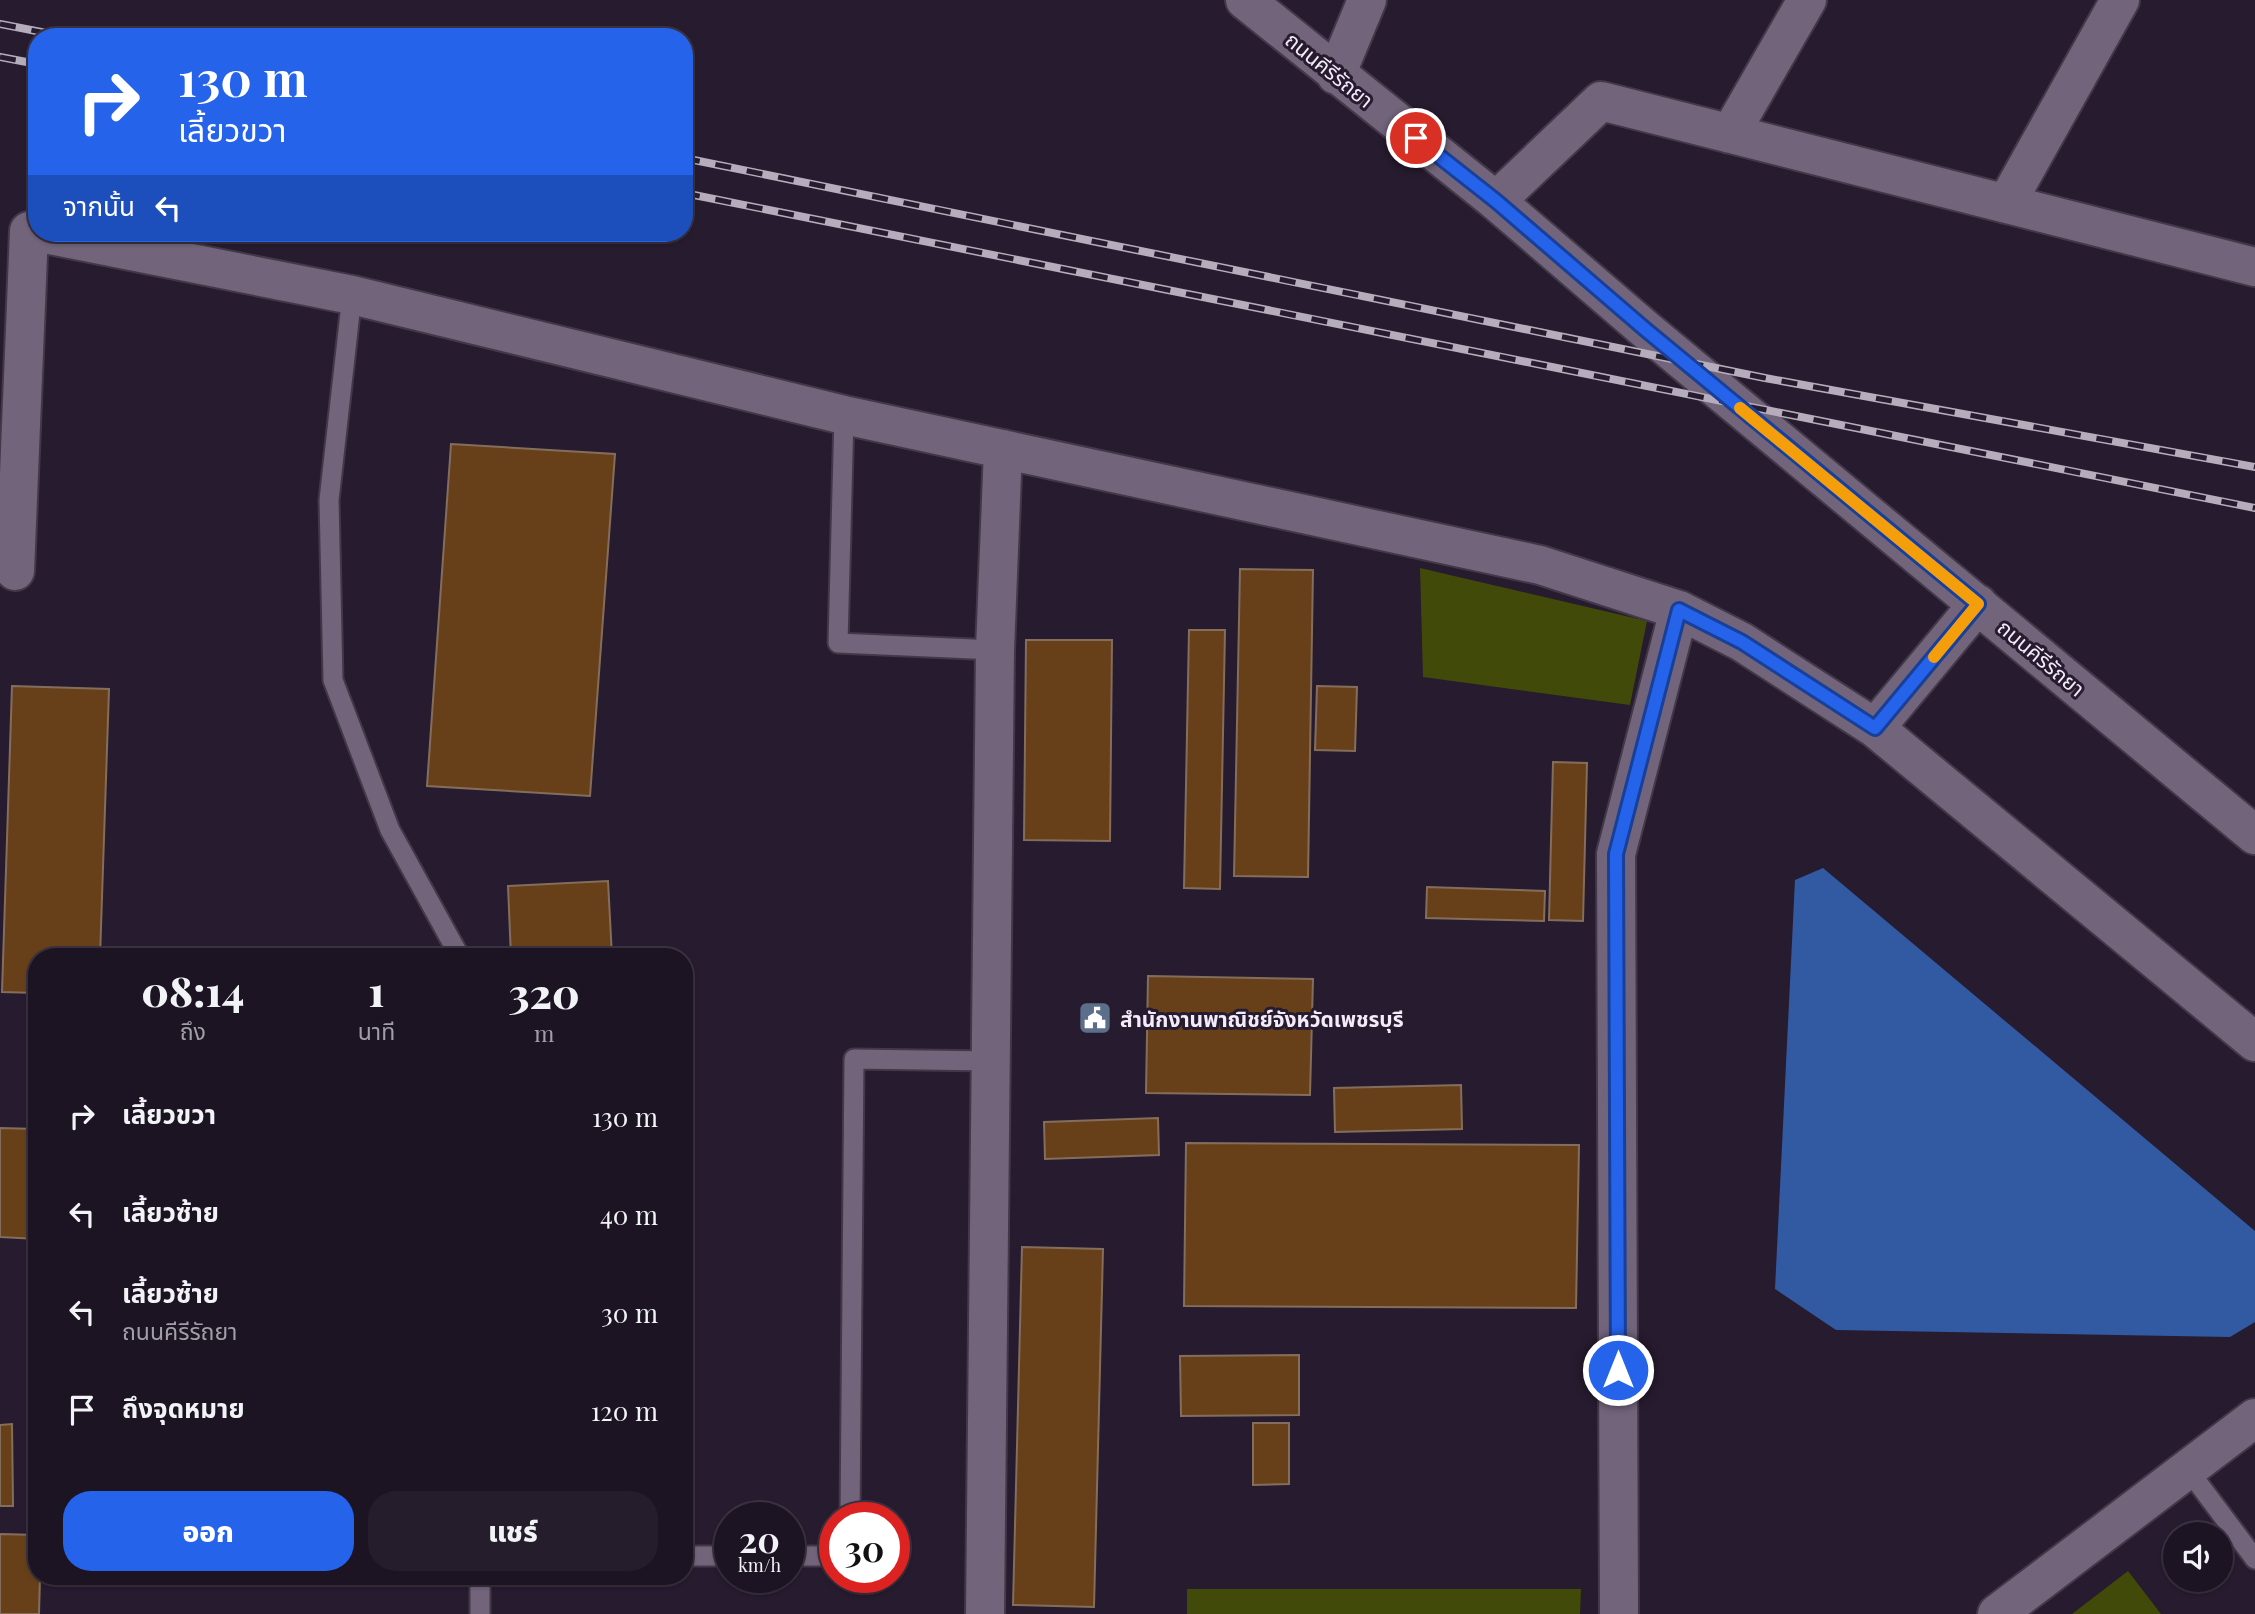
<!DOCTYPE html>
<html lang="th">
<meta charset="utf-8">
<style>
body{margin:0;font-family:"Playfair Display","Noto Sans Thai",serif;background:#251d2b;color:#f1f3f6;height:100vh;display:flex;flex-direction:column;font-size:26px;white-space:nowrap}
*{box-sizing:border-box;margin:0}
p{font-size:23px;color:#a09ea6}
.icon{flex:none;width:38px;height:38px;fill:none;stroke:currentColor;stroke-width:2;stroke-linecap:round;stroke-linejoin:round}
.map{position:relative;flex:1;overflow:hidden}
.panel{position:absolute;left:28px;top:948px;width:665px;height:637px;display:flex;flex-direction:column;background:#1d1423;border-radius:28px;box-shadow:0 2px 5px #0004,0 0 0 2px #3b3341}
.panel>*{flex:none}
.top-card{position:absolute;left:28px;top:28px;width:665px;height:214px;border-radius:28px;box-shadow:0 2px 5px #0004,0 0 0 2px #3b3341;background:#2563eb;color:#fff;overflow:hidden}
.controls{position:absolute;left:2163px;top:1522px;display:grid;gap:14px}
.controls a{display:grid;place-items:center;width:70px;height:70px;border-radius:50%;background:#1d1423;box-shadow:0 2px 5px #0004,0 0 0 2px #3b3341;font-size:35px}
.speed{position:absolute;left:714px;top:1502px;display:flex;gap:14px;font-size:35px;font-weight:700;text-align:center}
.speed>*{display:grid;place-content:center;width:91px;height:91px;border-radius:50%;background:#1d1423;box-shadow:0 2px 5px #0004,0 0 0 2px #3b3341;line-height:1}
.speed small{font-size:18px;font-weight:400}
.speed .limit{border:10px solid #d22;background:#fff;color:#111}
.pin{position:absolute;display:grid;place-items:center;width:60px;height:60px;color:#fff;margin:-30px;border:4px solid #fff;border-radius:50%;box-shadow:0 2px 7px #0007}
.me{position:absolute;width:77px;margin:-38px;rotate:0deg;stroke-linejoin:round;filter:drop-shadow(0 0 5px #0008)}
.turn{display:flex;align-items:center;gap:24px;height:147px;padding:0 35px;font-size:32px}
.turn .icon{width:91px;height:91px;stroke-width:2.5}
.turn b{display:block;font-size:49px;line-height:60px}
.then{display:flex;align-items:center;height:66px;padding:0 35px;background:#0003;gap:14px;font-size:26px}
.eta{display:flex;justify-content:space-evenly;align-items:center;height:119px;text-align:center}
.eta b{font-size:42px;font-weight:800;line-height:49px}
.action{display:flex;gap:14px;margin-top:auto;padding:14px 35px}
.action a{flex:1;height:80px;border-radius:28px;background:#2563eb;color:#fff;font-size:28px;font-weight:800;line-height:80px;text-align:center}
.action a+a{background:#251d2b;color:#f1f3f6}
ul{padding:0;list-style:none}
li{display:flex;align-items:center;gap:21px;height:98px;padding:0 35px}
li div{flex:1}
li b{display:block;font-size:26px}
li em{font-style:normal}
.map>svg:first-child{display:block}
.green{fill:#414a09}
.water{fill:#325aa2}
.building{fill:#67401a;stroke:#846e5b;stroke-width:2}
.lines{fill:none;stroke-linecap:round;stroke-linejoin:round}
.service-casing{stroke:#423848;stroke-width:23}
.minor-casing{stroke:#423848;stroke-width:42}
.tertiary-casing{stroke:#423848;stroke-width:42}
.service{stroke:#72647b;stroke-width:19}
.minor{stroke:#72647b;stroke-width:38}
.tertiary{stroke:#72647b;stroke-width:38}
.rail-casing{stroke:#b6adbc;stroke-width:8}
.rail{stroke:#271b2f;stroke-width:5;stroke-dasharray:16;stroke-linecap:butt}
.route-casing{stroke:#184099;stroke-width:18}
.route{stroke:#2563eb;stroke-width:12}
.slow{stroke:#f59e0b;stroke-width:12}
.labels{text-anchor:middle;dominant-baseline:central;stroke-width:6;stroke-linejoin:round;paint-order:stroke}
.street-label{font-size:21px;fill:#f3ebf8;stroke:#271b2f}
.poi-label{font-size:21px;font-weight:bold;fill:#f3ebf8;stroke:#271b2f;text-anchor:start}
</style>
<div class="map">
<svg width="2255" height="1614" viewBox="0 0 2255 1614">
<rect width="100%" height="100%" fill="#271b2f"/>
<path class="green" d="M1420,568l227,53 -17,84 -207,-28z
M2128,1571l33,43h-89z
M1187,1589h394l-1,25h-393z"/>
<path class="water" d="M1823,868l432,363v91l-25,15 -394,-7 -61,-41 20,-409z"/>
<path class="building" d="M451,444l164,10 -25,342 -163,-10z
M1240,569l73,1 -5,307 -74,-1z
M1189,630h36l-5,259 -36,-1z
M1026,640h86l-2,201 -86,-1z
M12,686l97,3 -9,268h-63v36l-35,-1z
M1317,686l40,1 -2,64 -40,-1z
M1553,762l34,1 -4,158 -34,-1z
M608,881l4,76h-101l-3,-71z
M1427,887l118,4 -1,30 -118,-3z
M1148,976l165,3 -3,116 -164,-2z
M1461,1085l1,44 -127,3 -1,-44z
M1158,1118l1,37 -114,4 -1,-37z
M0,1128l37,1v110l-37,-2z
M1186,1143l393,2 -3,163 -392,-2z
M1022,1247l81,2 -9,358 -81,-2z
M1299,1355v60l-118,1 -1,-60z
M37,1374v121h-3z
M1253,1423h36v61l-36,1z
M12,1424l1,82h-13v-81z
M0,1534l37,1v42h3l-1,37h-39z"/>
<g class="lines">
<defs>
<path id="service" d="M352,295l-23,205 4,180 57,150 70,127
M844,415l-6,228 157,7
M2189,1471l66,88
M850,1517l4,-458 137,2
M684,1556h46
M789,1556h46
M480,1614v-37"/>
<path id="minor" d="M1336,75l31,-75
M1730,134l77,-134
M1496,201l105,-100 654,166
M2006,204l114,-204
M40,233l312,62 492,120 696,150 139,45 63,32 133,86 380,314
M15,571l14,-340 8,1
M1875,728l103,-124
M985,1614l10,-964 8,-201
M1619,1614l-3,-760 63,-244
M1997,1614l258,-196"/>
<path id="tertiary" d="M1245,0l251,201 150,129 609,505"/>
</defs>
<use href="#service" class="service-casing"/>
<use href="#minor" class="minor-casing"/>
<use href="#tertiary" class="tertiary-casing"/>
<use href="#service" class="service"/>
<use href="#minor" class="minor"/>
<use href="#tertiary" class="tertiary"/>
<defs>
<path id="rail" d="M0,24l67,13
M0,57l37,7
M684,158l1081,220 490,89
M684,193l1571,315"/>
</defs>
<use href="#rail" class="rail-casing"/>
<use href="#rail" class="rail"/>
</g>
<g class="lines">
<defs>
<path id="route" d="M1416,138l80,63 150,129 332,274 -103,124 -133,-86 -63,-32 -63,244 2,516"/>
</defs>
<use href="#route" class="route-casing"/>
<use href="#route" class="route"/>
<path class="slow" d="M1740,408l238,196 -44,53"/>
</g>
<defs>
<symbol id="civic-square" viewBox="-11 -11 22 22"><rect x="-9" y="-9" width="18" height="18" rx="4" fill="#5c6f8a" stroke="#271b2f"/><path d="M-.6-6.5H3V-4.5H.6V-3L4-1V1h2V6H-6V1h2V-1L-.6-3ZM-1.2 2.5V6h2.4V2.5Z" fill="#fff"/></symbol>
</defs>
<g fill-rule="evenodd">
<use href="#civic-square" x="1076" y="999" width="38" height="38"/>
</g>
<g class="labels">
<g class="street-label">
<text transform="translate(1330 69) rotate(39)">ถนนคีรีรัถยา</text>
<text transform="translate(2042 657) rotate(40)">ถนนคีรีรัถยา</text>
</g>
<g class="poi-label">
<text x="1120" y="1018">สำนักงานพาณิชย์จังหวัดเพชรบุรี</text>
</g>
</g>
</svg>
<div class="controls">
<a><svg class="icon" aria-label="sound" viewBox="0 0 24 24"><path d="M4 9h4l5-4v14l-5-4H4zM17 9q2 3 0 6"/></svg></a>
</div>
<div class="speed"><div>20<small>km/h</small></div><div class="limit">30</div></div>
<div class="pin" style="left:1416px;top:138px;background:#d93025"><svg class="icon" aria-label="arrive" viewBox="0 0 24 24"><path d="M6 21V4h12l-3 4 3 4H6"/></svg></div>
<svg class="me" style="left:1618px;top:1370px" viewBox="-20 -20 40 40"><circle r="17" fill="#2563eb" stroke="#fff" stroke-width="3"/><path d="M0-11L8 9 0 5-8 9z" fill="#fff"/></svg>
<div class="top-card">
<div class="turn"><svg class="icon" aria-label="right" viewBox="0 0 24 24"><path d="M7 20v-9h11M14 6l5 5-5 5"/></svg><div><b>130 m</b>เลี้ยวขวา</div></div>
<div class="then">จากนั้น<svg class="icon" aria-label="left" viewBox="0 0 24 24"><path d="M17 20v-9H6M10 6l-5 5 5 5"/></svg></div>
</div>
<section class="panel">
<div class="eta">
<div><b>08:14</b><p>ถึง</p></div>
<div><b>1</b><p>นาที</p></div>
<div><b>320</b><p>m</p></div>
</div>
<ul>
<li><svg class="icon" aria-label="right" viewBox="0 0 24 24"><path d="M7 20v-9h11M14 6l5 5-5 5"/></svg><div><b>เลี้ยวขวา</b></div><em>130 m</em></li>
<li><svg class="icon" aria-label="left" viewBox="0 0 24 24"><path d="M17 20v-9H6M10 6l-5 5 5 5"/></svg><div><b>เลี้ยวซ้าย</b></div><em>40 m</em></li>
<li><svg class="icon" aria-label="left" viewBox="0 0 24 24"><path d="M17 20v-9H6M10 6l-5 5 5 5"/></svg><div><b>เลี้ยวซ้าย</b><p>ถนนคีรีรัถยา</p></div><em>30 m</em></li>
<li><svg class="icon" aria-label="arrive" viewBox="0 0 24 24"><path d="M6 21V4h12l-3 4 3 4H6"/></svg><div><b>ถึงจุดหมาย</b></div><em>120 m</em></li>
</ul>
<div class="action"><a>ออก</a><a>แชร์</a></div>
</section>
</div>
